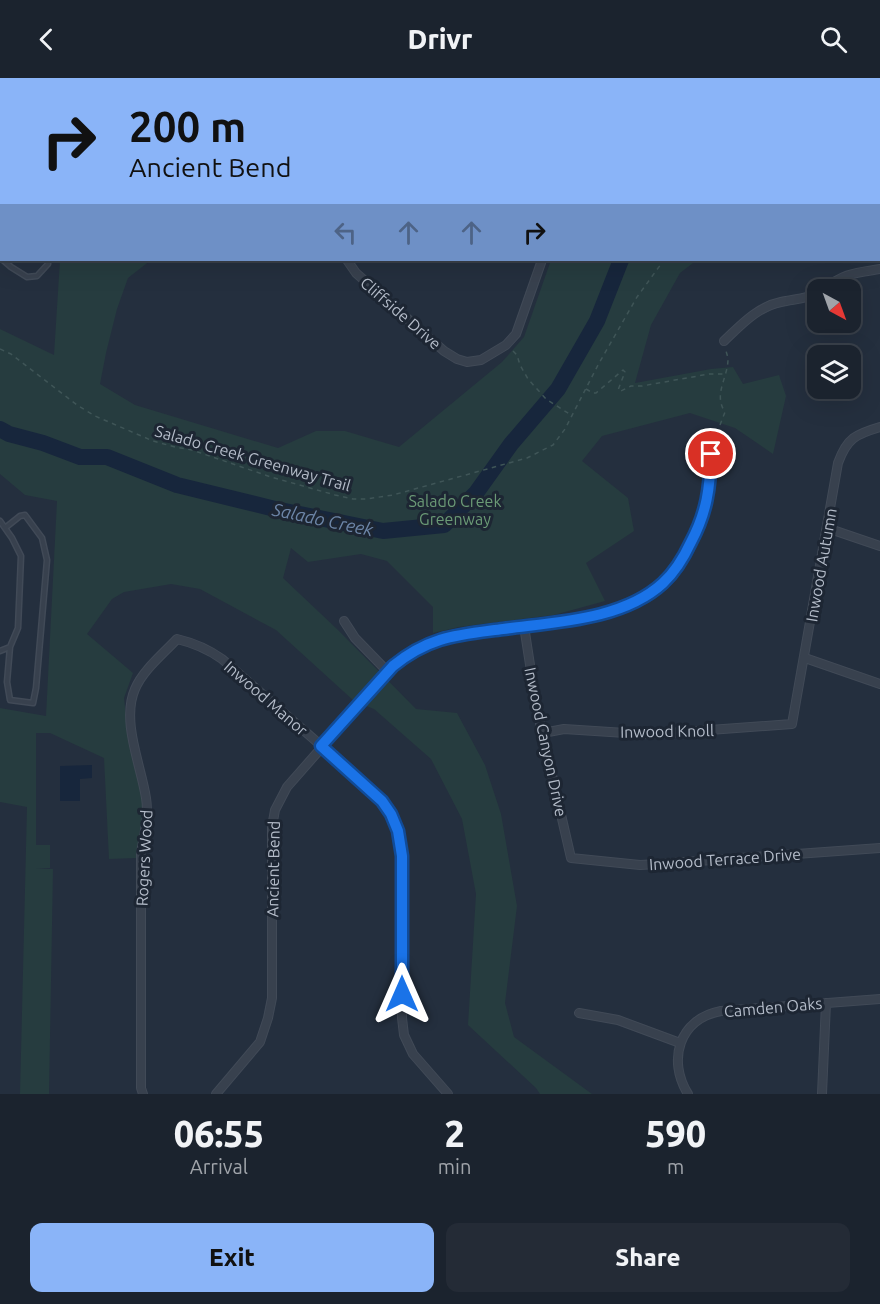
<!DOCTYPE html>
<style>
body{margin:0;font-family:Ubuntu,sans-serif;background:#242b36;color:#f1f3f6;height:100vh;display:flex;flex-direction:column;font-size:22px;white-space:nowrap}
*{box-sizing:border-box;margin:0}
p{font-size:20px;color:#a0a4aa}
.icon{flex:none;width:33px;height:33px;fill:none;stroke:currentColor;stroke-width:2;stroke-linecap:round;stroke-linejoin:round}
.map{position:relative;height:1016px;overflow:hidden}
.panel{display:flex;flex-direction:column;background:#1b232e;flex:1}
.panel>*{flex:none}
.guide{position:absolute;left:0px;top:0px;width:880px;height:183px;box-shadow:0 6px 24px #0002,0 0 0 2px #39404a;background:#8ab4f8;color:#111;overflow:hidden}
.needle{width:39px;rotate:139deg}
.buttons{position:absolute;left:807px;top:201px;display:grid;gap:12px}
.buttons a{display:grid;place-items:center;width:54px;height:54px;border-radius:12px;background:#1b232e;box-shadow:0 6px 24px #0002,0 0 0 2px #39404a;font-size:30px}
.pin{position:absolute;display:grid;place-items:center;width:51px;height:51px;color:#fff;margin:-26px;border:3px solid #fff;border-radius:50%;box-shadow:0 2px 6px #0007}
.me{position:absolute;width:66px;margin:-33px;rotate:0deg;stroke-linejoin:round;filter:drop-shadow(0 0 4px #0008)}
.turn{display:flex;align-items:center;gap:21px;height:126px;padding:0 30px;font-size:27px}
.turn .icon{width:78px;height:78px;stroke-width:2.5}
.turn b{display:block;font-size:42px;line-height:51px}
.lanes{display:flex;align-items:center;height:57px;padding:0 30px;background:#0003;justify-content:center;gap:30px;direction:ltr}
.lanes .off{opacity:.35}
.eta{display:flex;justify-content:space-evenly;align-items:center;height:102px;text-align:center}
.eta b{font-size:36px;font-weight:800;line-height:42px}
.primary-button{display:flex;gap:12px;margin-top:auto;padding:12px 30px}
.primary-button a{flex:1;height:69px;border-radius:12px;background:#8ab4f8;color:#111;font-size:24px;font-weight:800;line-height:69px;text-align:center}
.primary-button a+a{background:#242b36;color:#f1f3f6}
header{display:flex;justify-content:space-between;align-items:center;height:78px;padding:0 30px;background:#1b232e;font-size:27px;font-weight:800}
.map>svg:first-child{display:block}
.green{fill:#263c3f}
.water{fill:#17263c}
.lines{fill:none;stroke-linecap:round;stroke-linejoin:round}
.river{stroke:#17263c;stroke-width:16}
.lane-casing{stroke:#414a57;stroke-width:7}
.street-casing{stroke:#414a57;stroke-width:10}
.path{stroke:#3f5557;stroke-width:1.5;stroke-dasharray:4.5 4.5;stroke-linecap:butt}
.lane{stroke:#38414e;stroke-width:4}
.street{stroke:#38414e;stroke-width:8}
.route-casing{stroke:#114b97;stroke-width:15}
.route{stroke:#1a73e8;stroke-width:10}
.labels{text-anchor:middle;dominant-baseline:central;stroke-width:6;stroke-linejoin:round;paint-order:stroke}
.street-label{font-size:16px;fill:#b4bcc9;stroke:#1d2633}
.park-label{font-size:16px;fill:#6b9a76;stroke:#1d2633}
.water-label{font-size:18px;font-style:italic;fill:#6d86a8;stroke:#1d2633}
</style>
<header><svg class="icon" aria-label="back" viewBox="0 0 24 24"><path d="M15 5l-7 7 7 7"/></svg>Drivr<svg class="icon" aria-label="search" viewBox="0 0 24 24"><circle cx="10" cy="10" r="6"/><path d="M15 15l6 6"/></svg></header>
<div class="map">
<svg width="880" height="1016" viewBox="0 0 880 1016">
<rect width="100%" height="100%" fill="#242f3e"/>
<path class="green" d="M661,0h219v110l-1,-108 -221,-1z
M60,182h91l-23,18 -11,31 -11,44 -6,31 35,21 143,43 38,-17h29l54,16 103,-85 22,-25 27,-77h146l-17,13 -29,52 -16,58 76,-14 22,-2 10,17 36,-9 7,21 -13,58 -38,-26 -45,-15 -88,23 -20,25 46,37 6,33 -48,32 19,38 -51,14 -95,12 -26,6v-26l-46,-46 -26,-7 -53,8 -17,-14 -8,30 55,52 78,79 41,4 28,52 16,49 16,92 -12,97 9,34 78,57h-52l-4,-6 -68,-63 8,-131 -14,-75 -31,-60 -57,-50 -20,-8 -78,-71 -76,-41 -29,-5 -47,8 -12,7 -25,35 46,39 -9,25 3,28 17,79 -8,53 -27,1 -5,-101 -54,-25h-14v112h14v23l-14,1h17l-4,225h-29l7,-287 -27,-5v-94l46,8 11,-215 -32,-6 -25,-21v-145l54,26z"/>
<path class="water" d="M92,687v13l-12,1v22h-20v-35z"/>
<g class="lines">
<path class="river" d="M879,7h1
M0,351l9,5 34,9 37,14h27l70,28 98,24 108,22 61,-6 32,-32 35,-49 47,-55 39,-68 24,-61"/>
<defs>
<path id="lane" d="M5,0l2,2
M3,182l8,7 16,10 10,-1 11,-12v-4
M0,443l12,17 9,18 -3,72 -8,19 -10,4
M5,450l15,-12 5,-1 17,23 5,22 -11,128 -3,15 -23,-3 -3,-18 3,-35"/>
<path id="street" d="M334,2v-2
M635,2l3,-2
M347,182l9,13 88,78 13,8 10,3 14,-2 25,-15 10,-11 26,-74
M823,212c21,-17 32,-17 57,-21
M724,263c17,-16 33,-34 57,-39 13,-3 25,-3 37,-9
M827,450l53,18
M344,543l11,17 33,34
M524,548l13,84 34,148 69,7 18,-1 222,-16
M805,580l75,26
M543,655l21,-4 77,5h14l137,-10 46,-261c9,-25 18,-29 42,-36
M579,935l39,7 62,23
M143,1016l-2,-6v-235c3,-18 8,-37 5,-55 -5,-33 -25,-77 -11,-109 8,-19 28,-35 42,-50 17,4 31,10 45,20l150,131c17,17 25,34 30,58v170l2,17 9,19 35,40
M216,1016l44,-52 8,-24 4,-20v-171l3,-17 12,-23 101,-115c13,-14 31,-27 50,-32 13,-4 27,-5 40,-7 23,-4 45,-7 68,-10 48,-7 103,-15 133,-59 16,-23 28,-53 31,-80 2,-17 -2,-34 6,-50
M688,1016c-21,-34 -9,-75 33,-83l159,-12
M822,1016l4,-91"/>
</defs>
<use href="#lane" class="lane-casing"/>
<use href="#street" class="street-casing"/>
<path class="path" d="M879,58h1
M0,271l11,5 66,51 18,11 58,25 22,6 17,3 79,27 64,18 18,4h13l27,-4 134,-37 26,-13 12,-16 33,-64 39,-68 27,-37
M513,273l4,4 3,10 8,14 18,20 25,16
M586,311l7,4h3l27,-23 2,2 -7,18 3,1 10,-5h11l67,-12h16
M720,347l5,-13c-12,-18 3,-34 3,-53 0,-3 -2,-6 -2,-10"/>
<use href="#lane" class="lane"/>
<use href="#street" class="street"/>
</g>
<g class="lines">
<defs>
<path id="route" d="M402,916v-138l-4,-25 -7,-17 -9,-13 -61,-55 72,-80c37,-30 65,-31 110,-37 52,-7 120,-9 160,-46 13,-12 21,-26 28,-41 16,-30 19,-54 20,-88"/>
</defs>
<use href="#route" class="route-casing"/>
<use href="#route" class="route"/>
</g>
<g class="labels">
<g class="street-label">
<text transform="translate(401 235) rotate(41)">Cliffside Drive</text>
<text transform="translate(253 380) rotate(16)">Salado Creek Greenway Trail</text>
<text transform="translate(821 487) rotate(-80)">Inwood Autumn</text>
<text transform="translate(266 620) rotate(41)">Inwood Manor</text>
<text transform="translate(667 653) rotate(-1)">Inwood Knoll</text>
<text transform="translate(546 664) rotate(78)">Inwood Canyon Drive</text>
<text transform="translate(144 780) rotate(-87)">Rogers Wood</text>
<text transform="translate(725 781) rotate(-4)">Inwood Terrace Drive</text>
<text transform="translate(273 791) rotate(-89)">Ancient Bend</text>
<text transform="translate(773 929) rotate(-5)">Camden Oaks</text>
</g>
<g class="park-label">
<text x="455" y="423">Salado Creek<tspan x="455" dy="18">Greenway</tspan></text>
</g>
<g class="water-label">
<text transform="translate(323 441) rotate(12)">Salado Creek</text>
</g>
</g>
</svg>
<div class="buttons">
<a><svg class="needle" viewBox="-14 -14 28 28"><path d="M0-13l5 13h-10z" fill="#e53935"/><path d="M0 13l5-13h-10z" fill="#a0a4aa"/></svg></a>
<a><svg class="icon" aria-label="layers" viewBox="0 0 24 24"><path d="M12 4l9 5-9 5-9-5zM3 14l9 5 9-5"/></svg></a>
</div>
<div class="pin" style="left:711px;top:376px;background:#d93025"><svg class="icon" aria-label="arrive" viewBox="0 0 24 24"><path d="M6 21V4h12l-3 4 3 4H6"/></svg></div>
<svg class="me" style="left:402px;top:916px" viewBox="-20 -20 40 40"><path d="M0-17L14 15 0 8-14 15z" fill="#1a73e8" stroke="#fff" stroke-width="4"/></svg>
<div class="guide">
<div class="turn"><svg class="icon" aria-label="right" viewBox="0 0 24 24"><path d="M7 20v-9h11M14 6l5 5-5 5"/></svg><div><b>200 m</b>Ancient Bend</div></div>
<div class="lanes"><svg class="icon off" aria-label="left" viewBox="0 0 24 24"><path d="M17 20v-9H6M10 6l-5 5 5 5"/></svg><svg class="icon off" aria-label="ahead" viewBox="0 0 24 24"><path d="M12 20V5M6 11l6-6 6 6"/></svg><svg class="icon off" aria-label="ahead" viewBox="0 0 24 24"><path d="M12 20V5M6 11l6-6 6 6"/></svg><svg class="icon" aria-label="right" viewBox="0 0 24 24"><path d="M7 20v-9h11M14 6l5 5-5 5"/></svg></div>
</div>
</div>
<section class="panel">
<div class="eta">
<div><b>06:55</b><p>Arrival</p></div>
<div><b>2</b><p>min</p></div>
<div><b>590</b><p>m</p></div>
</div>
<div class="primary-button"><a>Exit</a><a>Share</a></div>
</section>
